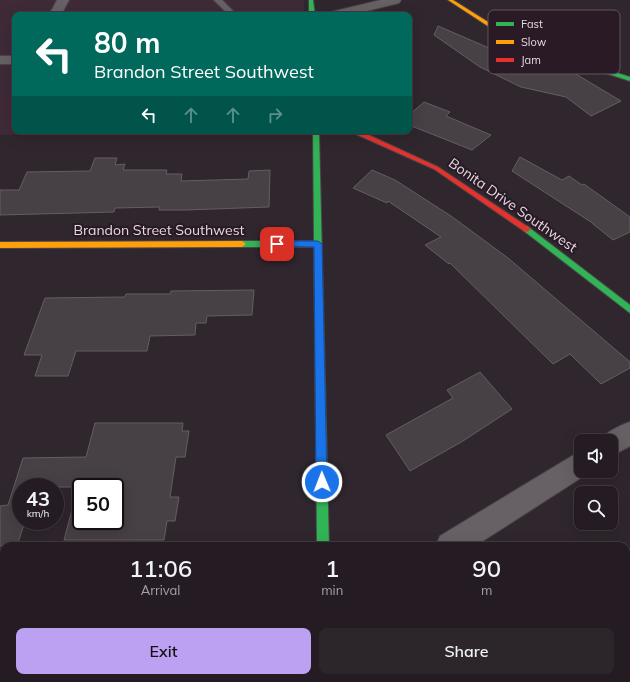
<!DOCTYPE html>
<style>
body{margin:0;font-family:Mulish,sans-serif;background:#2c252a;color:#f1f3f6;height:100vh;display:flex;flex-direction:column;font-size:15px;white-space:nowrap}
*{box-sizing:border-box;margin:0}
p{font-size:13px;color:#a3a1a5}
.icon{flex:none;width:22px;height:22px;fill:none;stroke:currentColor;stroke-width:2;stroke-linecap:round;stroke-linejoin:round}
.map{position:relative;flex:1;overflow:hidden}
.sheet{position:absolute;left:0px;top:542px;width:630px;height:140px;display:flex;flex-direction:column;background:#241c22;border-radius:12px 12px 0 0;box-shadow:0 4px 16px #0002,0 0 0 1px #413a40}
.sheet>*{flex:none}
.hud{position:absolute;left:12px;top:12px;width:400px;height:122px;border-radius:8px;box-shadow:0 4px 16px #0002,0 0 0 1px #413a40;background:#00695c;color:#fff;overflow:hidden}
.tools{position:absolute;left:574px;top:434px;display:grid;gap:8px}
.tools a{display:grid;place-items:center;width:44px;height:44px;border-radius:8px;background:#241c22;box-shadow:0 4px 16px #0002,0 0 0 1px #413a40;font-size:20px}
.speed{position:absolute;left:12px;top:478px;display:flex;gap:8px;font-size:20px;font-weight:700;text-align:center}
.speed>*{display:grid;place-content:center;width:52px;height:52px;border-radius:50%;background:#241c22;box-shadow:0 4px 16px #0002,0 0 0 1px #413a40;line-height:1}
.speed small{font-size:10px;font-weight:400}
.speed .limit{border:2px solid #111;border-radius:6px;background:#fff;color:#111}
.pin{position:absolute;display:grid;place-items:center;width:34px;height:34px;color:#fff;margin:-17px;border-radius:8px;box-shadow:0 2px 6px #0006}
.me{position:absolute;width:44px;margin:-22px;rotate:359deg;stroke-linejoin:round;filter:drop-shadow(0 0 3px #0008)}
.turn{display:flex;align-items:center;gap:14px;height:84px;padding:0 16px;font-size:18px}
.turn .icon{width:52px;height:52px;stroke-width:2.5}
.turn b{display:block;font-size:28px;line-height:34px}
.lanes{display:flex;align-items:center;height:38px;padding:0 16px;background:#0003;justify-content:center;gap:20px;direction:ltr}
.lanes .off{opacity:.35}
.eta{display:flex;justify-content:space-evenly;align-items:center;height:68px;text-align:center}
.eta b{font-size:24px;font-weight:600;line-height:28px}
.button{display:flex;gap:8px;margin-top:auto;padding:8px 16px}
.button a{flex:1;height:46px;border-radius:8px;background:#bca0f2;color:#111;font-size:16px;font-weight:600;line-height:46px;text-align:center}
.button a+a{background:#2c252a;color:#f1f3f6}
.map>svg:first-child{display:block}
.built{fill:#3f2a38}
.building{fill:#474044;stroke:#665d61;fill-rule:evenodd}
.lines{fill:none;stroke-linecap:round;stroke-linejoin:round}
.lane-casing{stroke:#4d444a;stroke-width:2}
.street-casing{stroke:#4d444a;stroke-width:2}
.fast-casing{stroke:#4d444a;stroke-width:2}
.slow-casing{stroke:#4d444a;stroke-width:2}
.jam-casing{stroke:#4d444a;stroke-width:2}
.lane{fill:#676065;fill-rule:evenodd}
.street{fill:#676065;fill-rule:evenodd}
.fast{fill:#30b455;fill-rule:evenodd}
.slow{fill:#ff9f0a;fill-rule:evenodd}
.jam{fill:#e5322d;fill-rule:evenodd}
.route{fill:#1a73e8;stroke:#114b97}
.labels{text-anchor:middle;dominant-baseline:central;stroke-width:4;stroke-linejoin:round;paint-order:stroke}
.street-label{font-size:14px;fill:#e5dae1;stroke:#291a25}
.key{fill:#291a25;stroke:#61545d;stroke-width:1}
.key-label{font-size:11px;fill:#e5dae1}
</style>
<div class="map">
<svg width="630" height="682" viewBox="0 0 630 682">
<rect width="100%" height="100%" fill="#30262d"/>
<path class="built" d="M0,0h304v15h-289v116h290v2l-305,2z"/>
<path class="building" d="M438,26l79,34 12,-7 25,8 67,40 -30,15 -25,-19 -45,-10 -41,-20 -46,-32z
M424,102l26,10 -4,4 45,19 -19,15 -63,-25v-10z
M520,157l42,23 7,-4 13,9 2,-1 46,33v15l-17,8 -20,-16h1l-82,-53z
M95,158h22l-2,7 10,-1 -2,6h44l-1,4h16l-1,7 67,-2 1,-8 21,-1 -1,37 -83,3h-27l1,-3 -45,1 -1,4 -114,3v-25h19l8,-18 63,-1z
M372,170l23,10 56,36 57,42 122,104v6l-29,16 -31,-30 -17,10 -103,-101 -1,1 -24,-19 16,-8 -53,-36 -1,2 -34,-15z
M254,290l-2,25 -45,1 -1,7h-10l-1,12 -45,1 -3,15h-71l-8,25h-33l7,-21h-18l21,-57 80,-1 1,-3h44l1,-3z
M480,372l32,37 -49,32 -53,30 -24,-36 67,-37 -6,-8z
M95,423h88l-1,8h7l-4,26h-9l-6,40h9l-4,24h-8l-3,19h-100l14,-53h-57v34h4l-8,25h-17v-40l8,-1 15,-47 63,-1zM81,487h34v34h-34z"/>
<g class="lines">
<defs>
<path id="lane" d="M214,0h8l15,15h-8z"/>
<path id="street" d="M57,0h12l-8,15h-12z
M381,0h20l-2,3 -49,12h-21l2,-3z
M0,56h15v8h-15z
M630,422v24l-19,10v-15h-11c5,-9 21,-16 30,-19z
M581,452v19h10l-1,1 -115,74h-39l4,-10 132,-80z"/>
<path id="fast" d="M309,0h4l2,15h-6z
M561,55l69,22v4l-71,-23 -1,-1z
M313,131h6l10,415h-12l-3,-299h-72l-4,-3 4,-3h72z
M527,226l103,79v8l-106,-82 -1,-2z
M317,678h14v4h-14z"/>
<path id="slow" d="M448,0h5l51,32 28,14 32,11 -3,2 -33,-11 -28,-14z
M242,241l4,3 -4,3 -242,1v-6z"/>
<path id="jam" d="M346,131l16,1 76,35 93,62 -4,3 -3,-1 -90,-62 -76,-34z"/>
</defs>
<use href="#lane" class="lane-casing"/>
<use href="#street" class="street-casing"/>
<use href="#fast" class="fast-casing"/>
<use href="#slow" class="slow-casing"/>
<use href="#jam" class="jam-casing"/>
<use href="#lane" class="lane"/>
<use href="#street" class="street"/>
<use href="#fast" class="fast"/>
<use href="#slow" class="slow"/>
<use href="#jam" class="jam"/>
</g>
<path class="route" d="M277,241h41l4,3 5,238 -1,4 -4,1 -4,-1 -2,-4 -2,-235 -39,-1v-4z"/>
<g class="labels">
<g class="street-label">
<text transform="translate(513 205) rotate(35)">Bonita Drive Southwest</text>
<text x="159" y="230">Brandon Street Southwest</text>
</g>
</g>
<rect x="488" y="10" width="132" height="64" rx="6" class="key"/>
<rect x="496" y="22" width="18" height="4" fill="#30b455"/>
<rect x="496" y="40" width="18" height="4" fill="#ff9f0a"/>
<rect x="496" y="58" width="18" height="4" fill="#e5322d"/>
<g class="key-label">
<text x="521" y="28">Fast</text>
<text x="521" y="46">Slow</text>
<text x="521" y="64">Jam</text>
</g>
</svg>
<div class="tools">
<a><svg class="icon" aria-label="sound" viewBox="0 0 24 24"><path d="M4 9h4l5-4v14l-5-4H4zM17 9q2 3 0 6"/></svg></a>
<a><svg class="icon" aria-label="search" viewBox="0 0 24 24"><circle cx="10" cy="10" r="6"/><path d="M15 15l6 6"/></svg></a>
</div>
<div class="speed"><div>43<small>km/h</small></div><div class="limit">50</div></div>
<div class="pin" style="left:277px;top:244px;background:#d93025"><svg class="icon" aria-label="arrive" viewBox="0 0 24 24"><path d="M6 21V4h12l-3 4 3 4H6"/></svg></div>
<svg class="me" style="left:322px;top:482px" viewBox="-20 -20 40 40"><circle r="17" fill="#1a73e8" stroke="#fff" stroke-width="3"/><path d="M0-11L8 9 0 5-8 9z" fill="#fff"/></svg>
<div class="hud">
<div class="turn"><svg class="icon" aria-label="left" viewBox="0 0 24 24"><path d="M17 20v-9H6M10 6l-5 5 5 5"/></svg><div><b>80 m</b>Brandon Street Southwest</div></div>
<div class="lanes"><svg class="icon" aria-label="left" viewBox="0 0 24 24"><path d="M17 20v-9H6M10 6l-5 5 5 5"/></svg><svg class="icon off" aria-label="ahead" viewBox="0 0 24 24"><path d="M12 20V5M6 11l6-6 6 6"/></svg><svg class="icon off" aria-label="ahead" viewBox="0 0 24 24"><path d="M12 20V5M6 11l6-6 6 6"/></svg><svg class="icon off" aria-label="right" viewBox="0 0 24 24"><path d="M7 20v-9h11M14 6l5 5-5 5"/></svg></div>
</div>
<section class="sheet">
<div class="eta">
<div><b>11:06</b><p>Arrival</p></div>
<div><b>1</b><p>min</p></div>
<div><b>90</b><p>m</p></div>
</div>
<div class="button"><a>Exit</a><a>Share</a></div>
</section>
</div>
